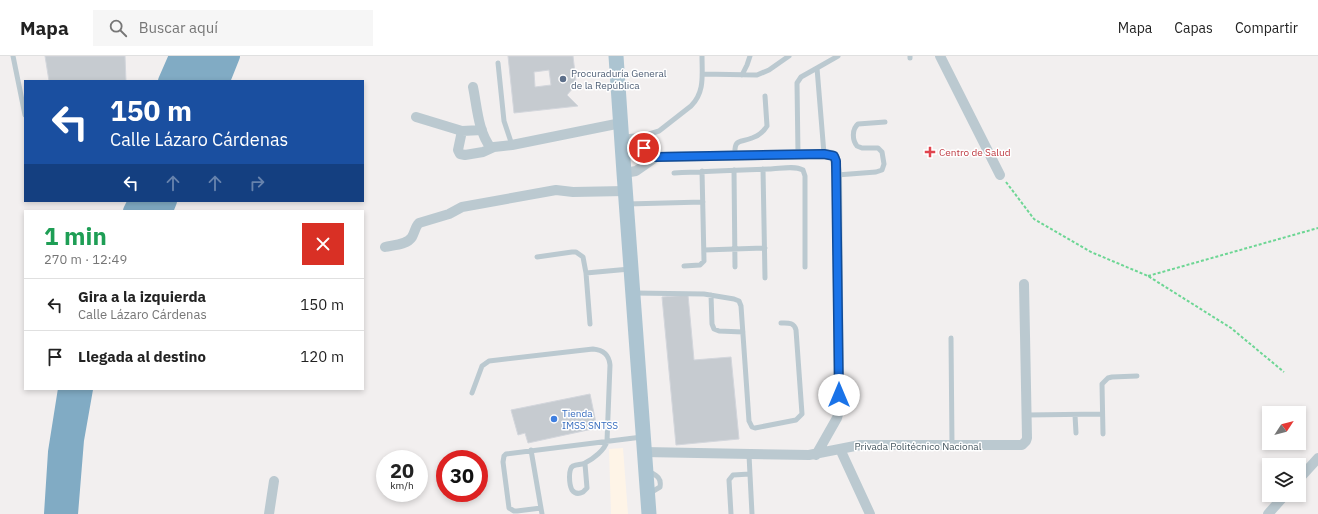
<!DOCTYPE html>
<html lang="es">
<meta charset="utf-8">
<style>
body{margin:0;font-family:"IBM Plex Sans",sans-serif;background:#f6f6f6;color:#222;height:100vh;display:flex;flex-direction:column;font-size:15px;white-space:nowrap}
*{box-sizing:border-box;margin:0}
p{font-size:13px;color:#767676}
.icon{flex:none;width:22px;height:22px;fill:none;stroke:currentColor;stroke-width:2;stroke-linecap:round;stroke-linejoin:round}
.map{position:relative;flex:1;overflow:hidden}
.drawer{position:absolute;left:24px;top:154px;width:340px;height:180px;display:flex;flex-direction:column;background:#fff;border-radius:0px;box-shadow:0 2px 6px #0003}
.drawer>*{flex:none}
.top-card{position:absolute;left:24px;top:24px;width:340px;height:122px;border-radius:0px;box-shadow:0 2px 6px #0003;background:#1a4fa0;color:#fff;overflow:hidden}
.needle{width:26px;rotate:54deg}
.controls{position:absolute;left:1262px;top:350px;display:grid;gap:8px}
.controls a{display:grid;place-items:center;width:44px;height:44px;border-radius:0px;background:#fff;box-shadow:0 2px 6px #0003;font-size:20px}
.speed{position:absolute;left:376px;top:394px;display:flex;gap:8px;font-size:20px;font-weight:700;text-align:center}
.speed>*{display:grid;place-content:center;width:52px;height:52px;border-radius:50%;background:#fff;box-shadow:0 2px 6px #0003;line-height:1}
.speed small{font-size:10px;font-weight:400}
.speed .limit{border:6px solid #d22;background:#fff;color:#111}
.pin{position:absolute;display:grid;place-items:center;width:34px;height:34px;color:#fff;margin:-17px;border:2px solid #fff;border-radius:50%;box-shadow:0 1px 4px #0007}
.me{position:absolute;width:44px;margin:-22px;rotate:0deg;stroke-linejoin:round;filter:drop-shadow(0 0 3px #0008)}
.turn{display:flex;align-items:center;gap:14px;height:84px;padding:0 20px;font-size:18px}
.turn .icon{width:52px;height:52px;stroke-width:2.5}
.turn b{display:block;font-size:28px;line-height:34px}
.lanes{display:flex;align-items:center;height:38px;padding:0 20px;background:#0003;justify-content:center;gap:20px;direction:ltr}
.lanes .off{opacity:.35}
.round{display:grid;place-items:center;flex:none;width:42px;height:42px;border-radius:0px;background:#f6f6f6}
.headline{display:flex;align-items:center;justify-content:space-between;height:68px;padding:0 20px}
h1{font-size:24px;font-weight:800;line-height:30px;color:#1e9e55}
ul{padding:0;list-style:none}
li{display:flex;align-items:center;gap:12px;height:52px;padding:0 20px;border-top:1px solid #e0e0e0}
li div{flex:1}
li b{display:block;font-size:15px}
li em{font-style:normal}
header{display:flex;align-items:center;gap:24px;box-sizing:border-box;height:56px;padding:0 20px;background:#fff;border-bottom:1px solid #e0e0e0}
header strong{font-size:19px}
nav{display:flex;gap:22px;margin-inline-start:auto;font-size:14px}
.search{width:280px;height:36px;background:#f6f6f6;display:flex;align-items:center;gap:10px;box-sizing:border-box;padding:0 14px;border-radius:0px;color:#767676;font-size:15px}
.map>svg:first-child{display:block}
.commercial{fill:#fef4e7}
.building{fill:#c6cbd0;stroke:#d3d6dc;fill-rule:evenodd}
.lines{fill:none;stroke-linecap:round;stroke-linejoin:round}
.path{stroke:#6dd694;stroke-width:2;stroke-dasharray:3 2;stroke-linecap:butt}
.lane{stroke:#bbc9d0;stroke-width:5}
.street{stroke:#bbc9d0;stroke-width:10}
.primary{stroke:#acc4d1;stroke-width:15}
.highway{stroke:#81abc4;stroke-width:18}
.route-casing{stroke:#114b97;stroke-width:10}
.route{stroke:#1a73e8;stroke-width:7}
.service-dot{fill:#5c6f8a;stroke:#fff;stroke-width:1.5}
.health-dot{fill:#e0444e;stroke:#fff;stroke-width:1.5}
.shop-dot{fill:#3f7fe0;stroke:#fff;stroke-width:1.5}
.labels{text-anchor:middle;dominant-baseline:central;stroke-width:3;stroke-linejoin:round;paint-order:stroke}
.service-label{font-size:10px;fill:#4e5e75;stroke:#fff;text-anchor:start}
.health-label{font-size:10px;fill:#be3a42;stroke:#fff;text-anchor:start}
.shop-label{font-size:10px;fill:#366cbe;stroke:#fff;text-anchor:start}
.street-label{font-size:10px;fill:#45565f;stroke:#fff}
</style>
<header>
<strong>Mapa</strong>
<div class="search"><svg class="icon" aria-label="search" viewBox="0 0 24 24"><circle cx="10" cy="10" r="6"/><path d="M15 15l6 6"/></svg>Buscar aquí</div>
<nav><a>Mapa</a><a>Capas</a><a>Compartir</a></nav>
</header>
<div class="map">
<svg width="1318" height="458" viewBox="0 0 1318 458">
<rect width="100%" height="100%" fill="#f2efef"/>
<path class="commercial" d="M623,392l5,66h-17l-2,-65z"/>
<path class="building" d="M45,0h80l1,25h-77z
M508,0h65l4,34 -4,-2 -6,7 11,11 -64,7zM549,14l2,15 -16,2 -1,-15z
M688,239l6,65 37,-3 8,82 -63,6 -14,-148z
M590,338l7,34 -69,15 -3,-10 -7,2 -7,-25z"/>
<g class="lines">
<path class="path" d="M1006,126l28,37 57,33 57,24 83,52 53,44
M1148,220l170,-48"/>
<path class="lane" d="M13,0l12,59
M910,0v2
M498,7l6,58 8,24
M817,12l21,-12
M702,18l55,1 12,-5 20,-14
M742,19l5,-10 3,-9
M624,81l22,-2 13,-4 32,-25c14,-14 11,-31 11,-50
M798,98l-1,-71 4,-6 16,-9 7,86
M735,99c-1,-17 5,-12 17,-17 6,-2 12,-7 15,-12l-2,-30
M763,113l2,109
M734,114l1,97
M674,117c31,-2 63,-3 95,-4 10,0 25,-4 34,1l2,6v91
M837,119l39,-3 6,-2 2,-6 -2,-12 -4,-4h-16l-5,-2c-5,-6 -5,-17 1,-22l27,-2
M627,148l76,-2
M704,194l61,-2
M537,201l35,-5h4l7,5 3,16 4,51
M684,210l16,-1 4,-4 -2,-90
M586,217l44,-4
M634,237l70,1 30,5 5,2 2,5 8,115 3,6 3,1 41,-8 6,-6 -6,-84c-2,-8 -8,-7 -15,-7
M711,239l1,29 2,5 5,2 24,1
M951,282l1,107
M472,337l10,-27 7,-5 104,-12c11,1 16,6 17,16l-3,76c-2,9 -14,18 -22,22 -3,2 -8,1 -12,3 -5,3 -4,18 -1,24 3,4 7,4 11,2l4,-4 -2,-24
M1027,359l75,-1
M1075,359l1,18
M1103,378l-1,-50 6,-6 4,-1 25,-1
M531,394l11,64
M749,399l3,59
M648,415c7,4 14,6 12,16l-10,6
M541,452l-24,3h-3l-5,-3 -6,-46 1,-6 2,-2 136,-17
M731,458l-2,-34 4,-5 17,-1"/>
<path class="street" d="M940,0l60,119
M473,31c4,19 5,45 18,61
M416,61l46,14 20,-1
M462,75l-4,19 2,4 5,1 18,-3 11,-5 18,-2 109,-22
M621,84c14,1 25,8 35,17
M624,117l12,-2 20,-14 168,-3 8,1 3,3 2,17 2,236 -2,7 -21,37
M385,191c8,-2 22,-2 27,-10 3,-5 3,-10 7,-14l30,-9 13,-7 94,-17 17,2 52,-1
M840,393l30,65
M644,396l165,3 51,-10h162l4,-4 1,-3 -3,-154
M1299,423l19,-21
M269,458l5,-33
M1268,458l17,-19"/>
<path class="primary" d="M616,0l8,117 25,341"/>
<path class="highway" d="M167,25l11,-25
M185,25l10,-25
M203,25l10,-25
M221,25l10,-25
M132,155l5,-10
M148,155l4,-10
M164,155l4,-10
M53,458l4,-62 10,-63
M69,458l6,-74 9,-51"/>
</g>
<g class="lines">
<defs>
<path id="route" d="M644,92l12,9 168,-3 10,2 2,5 3,234"/>
</defs>
<use href="#route" class="route-casing"/>
<use href="#route" class="route"/>
</g>
<circle class="service-dot" cx="563" cy="23" r="4"/>
<path class="health-dot" d="M928 90h4v4h4v4h-4v4h-4v-4h-4v-4h4z"/>
<circle class="shop-dot" cx="554" cy="363" r="4"/>
<g class="labels">
<g class="service-label">
<text x="571" y="17">Procuraduría General<tspan x="571" dy="12">de la República</tspan></text>
</g>
<g class="health-label">
<text x="939" y="96">Centro de Salud</text>
</g>
<g class="shop-label">
<text x="562" y="357">Tienda<tspan x="562" dy="12">IMSS SNTSS</tspan></text>
</g>
<g class="street-label">
<text x="918" y="390">Privada Politécnico Nacional</text>
</g>
</g>
</svg>
<div class="controls">
<a><svg class="needle" viewBox="-14 -14 28 28"><path d="M0-13l5 13h-10z" fill="#e53935"/><path d="M0 13l5-13h-10z" fill="#767676"/></svg></a>
<a><svg class="icon" aria-label="layers" viewBox="0 0 24 24"><path d="M12 4l9 5-9 5-9-5zM3 14l9 5 9-5"/></svg></a>
</div>
<div class="speed"><div>20<small>km/h</small></div><div class="limit">30</div></div>
<div class="pin" style="left:644px;top:92px;background:#d93025"><svg class="icon" aria-label="arrive" viewBox="0 0 24 24"><path d="M6 21V4h12l-3 4 3 4H6"/></svg></div>
<svg class="me" style="left:839px;top:339px" viewBox="-20 -20 40 40"><circle r="19" fill="#fff"/><path d="M0-13L10 11 0 6-10 11z" fill="#1a73e8"/></svg>
<div class="top-card">
<div class="turn"><svg class="icon" aria-label="left" viewBox="0 0 24 24"><path d="M17 20v-9H6M10 6l-5 5 5 5"/></svg><div><b>150 m</b>Calle Lázaro Cárdenas</div></div>
<div class="lanes"><svg class="icon" aria-label="left" viewBox="0 0 24 24"><path d="M17 20v-9H6M10 6l-5 5 5 5"/></svg><svg class="icon off" aria-label="ahead" viewBox="0 0 24 24"><path d="M12 20V5M6 11l6-6 6 6"/></svg><svg class="icon off" aria-label="ahead" viewBox="0 0 24 24"><path d="M12 20V5M6 11l6-6 6 6"/></svg><svg class="icon off" aria-label="right" viewBox="0 0 24 24"><path d="M7 20v-9h11M14 6l5 5-5 5"/></svg></div>
</div>
<section class="drawer">
<div class="headline"><div><h1>1 min</h1><p>270 m · 12:49</p></div><a class="round" style="background:#d93025;color:#fff"><svg class="icon" aria-label="close" viewBox="0 0 24 24"><path d="M6 6l12 12M18 6L6 18"/></svg></a></div>
<ul>
<li><svg class="icon" aria-label="left" viewBox="0 0 24 24"><path d="M17 20v-9H6M10 6l-5 5 5 5"/></svg><div><b>Gira a la izquierda</b><p>Calle Lázaro Cárdenas</p></div><em>150 m</em></li>
<li><svg class="icon" aria-label="arrive" viewBox="0 0 24 24"><path d="M6 21V4h12l-3 4 3 4H6"/></svg><div><b>Llegada al destino</b></div><em>120 m</em></li>
</ul>
</section>
</div>
